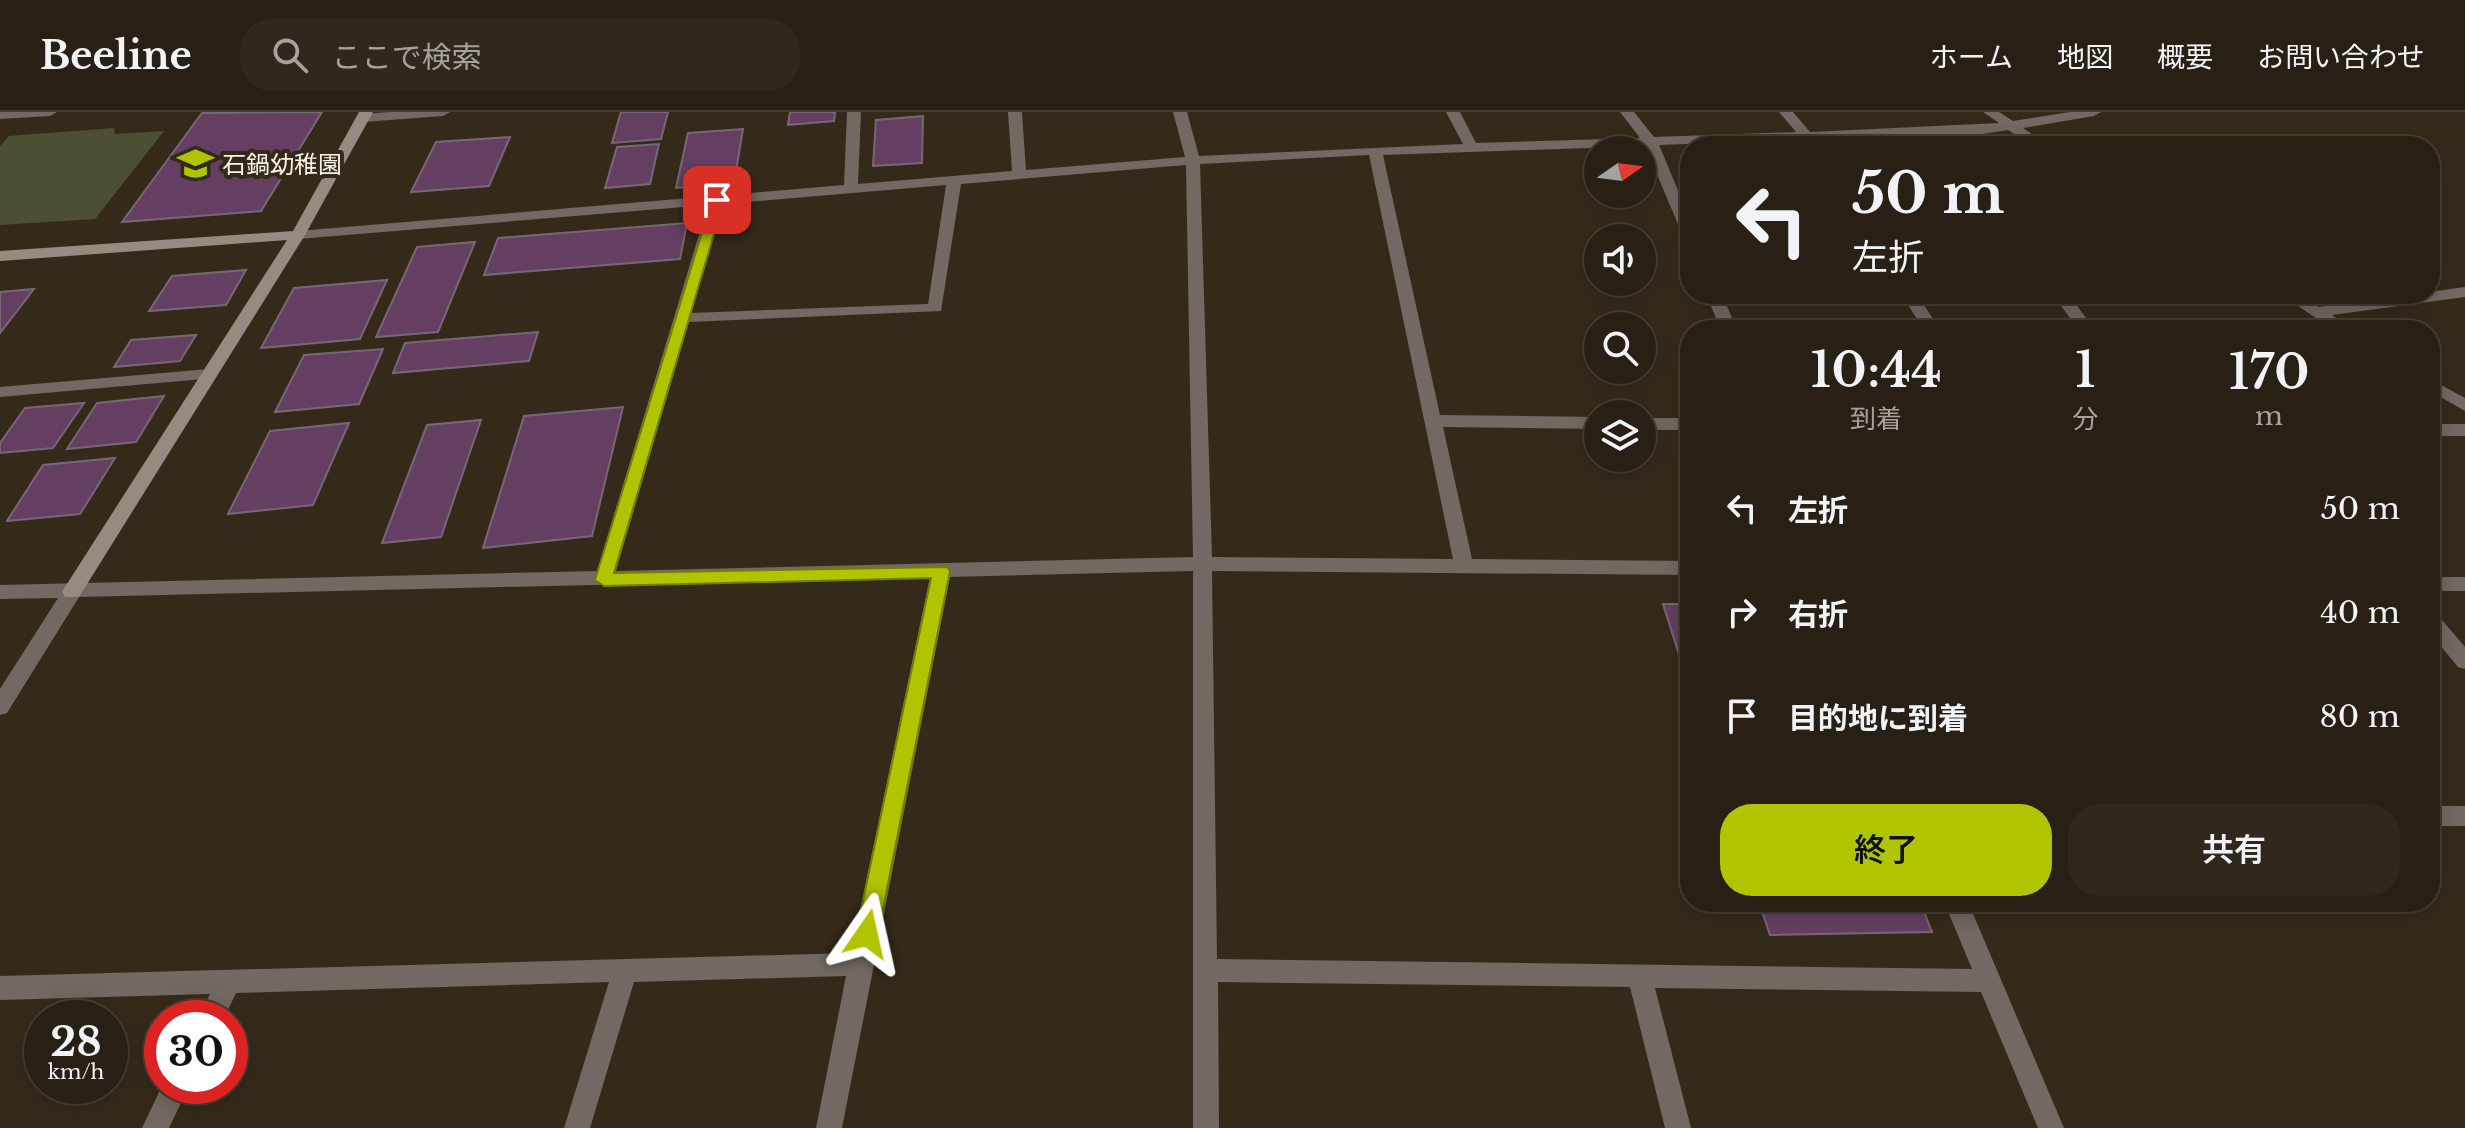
<!DOCTYPE html>
<html lang="ja">
<meta charset="utf-8">
<style>
body{margin:0;font-family:"Libre Baskerville","Noto Sans JP",serif;background:#30281d;color:#f1f3f6;height:100vh;display:flex;flex-direction:column;font-size:30px;white-space:nowrap}
*{box-sizing:border-box;margin:0}
p{font-size:26px;color:#a5a3a0}
.icon{flex:none;width:44px;height:44px;fill:none;stroke:currentColor;stroke-width:2;stroke-linecap:round;stroke-linejoin:round}
.map{position:relative;flex:1;overflow:hidden}
.side{position:absolute;left:1680px;top:208px;width:760px;height:592px;display:flex;flex-direction:column;background:#282014;border-radius:32px;box-shadow:0 4px 20px #0003,0 0 0 2px #443e34}
.side>*{flex:none}
.banner{position:absolute;left:1680px;top:24px;width:760px;height:168px;border-radius:32px;box-shadow:0 4px 20px #0003,0 0 0 2px #443e34;background:#282014;color:#f1f3f6;overflow:hidden}
.needle{width:52px;rotate:76deg}
.fabs{position:absolute;left:1584px;top:24px;display:grid;gap:16px}
.fabs a{display:grid;place-items:center;width:72px;height:72px;border-radius:50%;background:#282014;box-shadow:0 4px 20px #0003,0 0 0 2px #443e34;font-size:40px}
.speed{position:absolute;left:24px;top:888px;display:flex;gap:16px;font-size:40px;font-weight:700;text-align:center}
.speed>*{display:grid;place-content:center;width:104px;height:104px;border-radius:50%;background:#282014;box-shadow:0 4px 20px #0003,0 0 0 2px #443e34;line-height:1}
.speed small{font-size:20px;font-weight:400}
.speed .limit{border:12px solid #d22;background:#fff;color:#111}
.pin{position:absolute;display:grid;place-items:center;width:68px;height:68px;color:#fff;margin:-34px;border-radius:16px;box-shadow:0 4px 12px #0006}
.me{position:absolute;width:88px;margin:-44px;rotate:11deg;stroke-linejoin:round;filter:drop-shadow(0 0 6px #0008)}
.turn{display:flex;align-items:center;gap:28px;height:168px;padding:0 40px;font-size:36px}
.turn .icon{width:104px;height:104px;stroke-width:2.5}
.turn b{display:block;font-size:56px;line-height:68px}
.eta{display:flex;justify-content:space-evenly;align-items:center;height:136px;text-align:center}
.eta b{font-size:48px;font-weight:600;line-height:56px}
.cta{display:flex;gap:16px;margin-top:auto;padding:16px 40px}
.cta a{flex:1;height:92px;border-radius:32px;background:#b0c500;color:#111;font-size:32px;font-weight:600;line-height:92px;text-align:center}
.cta a+a{background:#30281d;color:#f1f3f6}
ul{padding:0;list-style:none}
li{display:flex;align-items:center;gap:24px;height:104px;padding:0 40px}
li div{flex:1}
li b{display:block;font-size:30px}
li em{font-style:normal}
header{display:flex;align-items:center;gap:48px;box-sizing:border-box;height:112px;padding:0 40px;background:#282014;border-bottom:2px solid #443e34}
header strong{font-size:38px}
nav{display:flex;gap:44px;margin-inline-start:auto;font-size:28px}
.search{width:560px;height:72px;background:#30281d;display:flex;align-items:center;gap:20px;box-sizing:border-box;padding:0 28px;border-radius:32px;color:#a5a3a0;font-size:30px}
.map>svg:first-child{display:block}
.green{fill:#4c4f33}
.building{fill:#643f61;stroke:#776776;stroke-width:2}
.lines{fill:none;stroke-linecap:round;stroke-linejoin:round}
.street{fill:#716962;fill-rule:evenodd}
.secondary{fill:#978a80;fill-rule:evenodd}
.route{fill:#b0c500;stroke:#728000;stroke-width:2}
.labels{text-anchor:middle;dominant-baseline:central;stroke-width:8;stroke-linejoin:round;paint-order:stroke}
.far-poi-label{font-size:24px;fill:#f9f2e7;stroke:#352a1a;text-anchor:start}
</style>
<header>
<strong>Beeline</strong>
<div class="search"><svg class="icon" aria-label="search" viewBox="0 0 24 24"><circle cx="10" cy="10" r="6"/><path d="M15 15l6 6"/></svg>ここで検索</div>
<nav><a>ホーム</a><a>地図</a><a>概要</a><a>お問い合わせ</a></nav>
</header>
<div class="map">
<svg width="2465" height="1016" viewBox="0 0 2465 1016">
<rect width="100%" height="100%" fill="#352a1a"/>
<path class="green" d="M114,16l1,6 49,-3 -69,88 -95,6v-79l9,-10z"/>
<path class="building" d="M322,0l-61,99 -139,11 80,-109z
M621,0h47l-7,27 -49,4z
M790,0h45l-1,9 -46,4z
M923,4l-1,47 -49,3 3,-46z
M743,17l-9,54 -58,5 12,-55z
M510,25l-21,49 -78,6 25,-50z
M659,32l-9,40 -45,4 12,-41z
M687,111l-7,36 -196,16 14,-37z
M475,130l-37,90 -62,5 41,-90z
M246,158l-20,35 -77,6 23,-35z
M387,168l-27,59 -99,9 33,-60z
M34,177l-34,44v-41z
M538,220l-9,29 -136,12 12,-30z
M196,223l-16,26 -66,6 17,-27z
M383,237l-24,55 -84,8 29,-57z
M164,284l-28,46 -69,7 30,-46z
M84,291l-31,45 -53,5v-10l25,-35z
M623,295l-31,129 -109,12 41,-132z
M481,308l-40,117 -59,6 45,-118z
M349,311l-36,82 -85,9 42,-83z
M115,346l-35,56 -73,7 36,-56z
M1663,492h27v85z
M1759,790h161l12,30 -162,3z"/>
<g class="lines">
<path class="street" d="M0,0h57l-7,4 -50,3z
M390,0h60l-7,4 -80,6 -7,-4 7,-4z
M847,0h14l-3,72 154,-13 -4,-59h14l4,58 159,-13 -12,-45h14l12,44 264,-12 -17,-32h14l16,31 164,-5 -20,-26h14l20,25 142,-5 -17,-20h14l17,20 189,-9 -16,-11h16l14,9 57,-9h31l-7,4 -71,12 26,18h-16l-25,-16 -25,4 -166,6 -1,6h-9l-4,-6 -144,5 31,74v21l-7,-4 -38,-90 -262,9 57,260 158,2v12l-155,-2 29,132 218,2v14l-478,-4 5,388 755,10 -28,-67h24l96,226h-26l-57,-136 -326,-4 36,140h-26l-35,-141 -412,-5 1,146h-26v-557l-243,6 -108,551h-26l30,-152 -212,6 -44,146h-26l45,-146 -373,11 -12,25h-26l12,-24 -210,6v-24l851,-23 79,-376 -851,20 -72,116 -7,2v-26l58,-91 -58,1v-14l597,-14 111,-366 -410,34 -7,-4 7,-4 546,-46zM1369,43l84,404 -241,-2 -12,-393zM1186,53l7,392 -577,14 73,-249 252,-11 20,-127zM946,73l-18,119 -237,9 32,-109z
M2465,175v10l-133,18 21,15h-19l-54,-36h19l20,13z
M1706,182h16l15,36h-16z
M1901,182h16l23,36h-16z
M2052,182h211l-8,5 -180,4 20,27h-16z
M209,257l8,5 -2,4 -215,19v-10z
M2430,267l35,19v13l-35,-20z
M1642,306h48v12h-48z
M2430,312h35v12h-35z
M2430,465h35v14h-35z
M2430,500l7,2 28,33v22l-7,-2 -28,-34z
M2430,694h35v20h-35z
M162,974h27l-20,42h-27z"/>
<path class="secondary" d="M359,0h14l-68,123 -226,362h-14l-3,-5 3,-5 222,-347 -287,21v-10l293,-20z"/>
</g>
<path class="route" d="M713,85l11,3 -110,373 333,-6 3,4 -72,363 -3,7 -8,3 -7,-3 -4,-7 75,-356 -327,8 -9,-6z"/>
<defs>
<symbol id="school-bare" viewBox="-9 -9 18 18"><path d="M0-5L7-2L0 1L-7-2ZM-4 1L0 2.5L4 1V4Q0 6-4 4Z" fill="#b0c500" stroke="#352a1a" stroke-width="2.5" paint-order="stroke"/></symbol>
</defs>
<g fill-rule="evenodd">
<use href="#school-bare" x="170" y="26" width="51" height="51"/>
</g>
<g class="labels">
<g class="far-poi-label">
<text x="222" y="52">石鍋幼稚園</text>
</g>
</g>
</svg>
<div class="fabs">
<a><svg class="needle" viewBox="-14 -14 28 28"><path d="M0-13l5 13h-10z" fill="#e53935"/><path d="M0 13l5-13h-10z" fill="#a5a3a0"/></svg></a>
<a><svg class="icon" aria-label="sound" viewBox="0 0 24 24"><path d="M4 9h4l5-4v14l-5-4H4zM17 9q2 3 0 6"/></svg></a>
<a><svg class="icon" aria-label="search" viewBox="0 0 24 24"><circle cx="10" cy="10" r="6"/><path d="M15 15l6 6"/></svg></a>
<a><svg class="icon" aria-label="layers" viewBox="0 0 24 24"><path d="M12 4l9 5-9 5-9-5zM3 14l9 5 9-5"/></svg></a>
</div>
<div class="speed"><div>28<small>km/h</small></div><div class="limit">30</div></div>
<div class="pin" style="left:717px;top:88px;background:#d93025"><svg class="icon" aria-label="arrive" viewBox="0 0 24 24"><path d="M6 21V4h12l-3 4 3 4H6"/></svg></div>
<svg class="me" style="left:867px;top:822px" viewBox="-20 -20 40 40"><path d="M0-17L14 15 0 8-14 15z" fill="#b0c500" stroke="#fff" stroke-width="4"/></svg>
<div class="banner">
<div class="turn"><svg class="icon" aria-label="left" viewBox="0 0 24 24"><path d="M17 20v-9H6M10 6l-5 5 5 5"/></svg><div><b>50 m</b>左折</div></div>
</div>
<section class="side">
<div class="eta">
<div><b>10:44</b><p>到着</p></div>
<div><b>1</b><p>分</p></div>
<div><b>170</b><p>m</p></div>
</div>
<ul>
<li><svg class="icon" aria-label="left" viewBox="0 0 24 24"><path d="M17 20v-9H6M10 6l-5 5 5 5"/></svg><div><b>左折</b></div><em>50 m</em></li>
<li><svg class="icon" aria-label="right" viewBox="0 0 24 24"><path d="M7 20v-9h11M14 6l5 5-5 5"/></svg><div><b>右折</b></div><em>40 m</em></li>
<li><svg class="icon" aria-label="arrive" viewBox="0 0 24 24"><path d="M6 21V4h12l-3 4 3 4H6"/></svg><div><b>目的地に到着</b></div><em>80 m</em></li>
</ul>
<div class="cta"><a>終了</a><a>共有</a></div>
</section>
</div>
